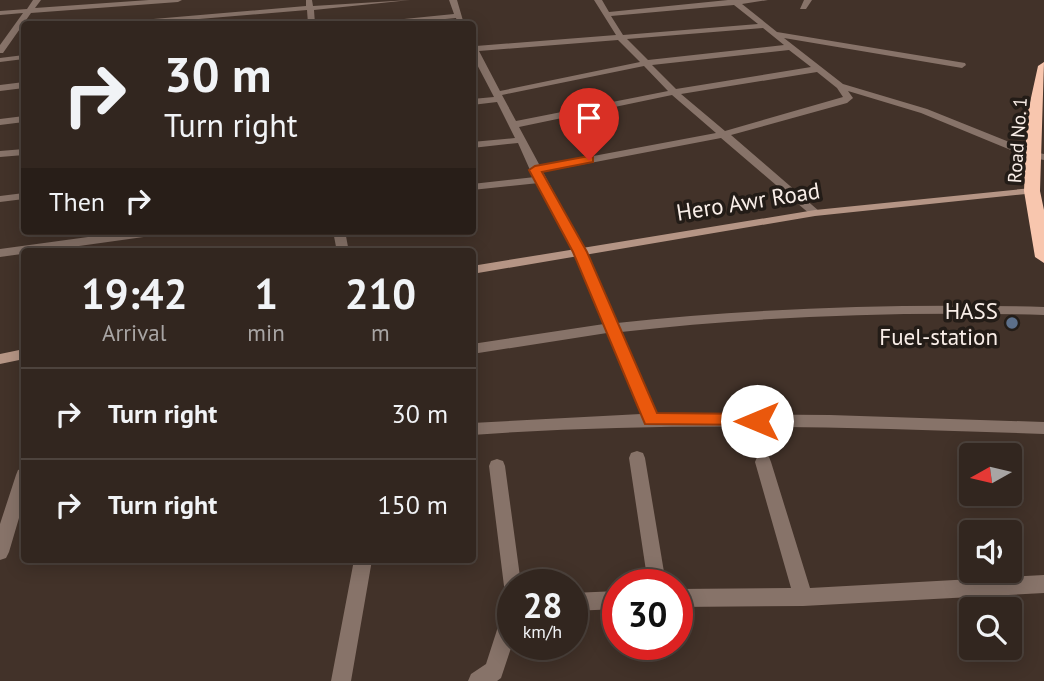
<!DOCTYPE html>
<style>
body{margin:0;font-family:"PT Sans",sans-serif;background:#3d322c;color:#f1f3f6;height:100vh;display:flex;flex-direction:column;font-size:26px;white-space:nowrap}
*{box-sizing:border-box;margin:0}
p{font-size:23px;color:#a8a5a4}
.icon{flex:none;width:38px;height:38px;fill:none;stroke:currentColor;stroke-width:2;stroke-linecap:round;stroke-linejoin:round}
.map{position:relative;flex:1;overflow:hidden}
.sheet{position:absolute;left:21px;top:248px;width:455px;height:315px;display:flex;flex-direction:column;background:#32261f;border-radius:7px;box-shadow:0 4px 18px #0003,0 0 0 2px #4d433d}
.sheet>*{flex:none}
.banner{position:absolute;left:21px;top:21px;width:455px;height:214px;border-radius:7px;box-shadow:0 4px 18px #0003,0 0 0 2px #4d433d;background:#32261f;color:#f1f3f6;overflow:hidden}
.needle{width:46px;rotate:262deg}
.buttons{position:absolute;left:959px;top:443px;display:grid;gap:14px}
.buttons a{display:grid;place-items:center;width:63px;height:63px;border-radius:7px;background:#32261f;box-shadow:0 4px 18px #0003,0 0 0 2px #4d433d;font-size:35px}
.speed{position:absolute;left:497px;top:569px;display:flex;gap:14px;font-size:35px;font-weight:700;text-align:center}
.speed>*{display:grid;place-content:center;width:91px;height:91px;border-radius:50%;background:#32261f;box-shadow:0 4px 18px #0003,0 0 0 2px #4d433d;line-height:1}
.speed small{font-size:18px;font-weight:400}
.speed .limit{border:10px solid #d22;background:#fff;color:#111}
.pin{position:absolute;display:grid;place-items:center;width:60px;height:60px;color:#fff;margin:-72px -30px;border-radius:50% 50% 50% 0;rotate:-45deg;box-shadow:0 0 7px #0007}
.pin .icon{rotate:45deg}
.me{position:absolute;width:77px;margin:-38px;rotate:270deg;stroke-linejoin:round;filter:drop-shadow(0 0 5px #0008)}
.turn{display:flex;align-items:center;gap:24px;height:147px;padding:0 28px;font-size:32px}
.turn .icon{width:91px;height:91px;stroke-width:2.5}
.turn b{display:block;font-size:49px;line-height:60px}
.then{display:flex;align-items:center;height:66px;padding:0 28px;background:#0003;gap:14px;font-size:26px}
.eta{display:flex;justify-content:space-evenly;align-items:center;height:119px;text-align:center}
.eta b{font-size:42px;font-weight:700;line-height:49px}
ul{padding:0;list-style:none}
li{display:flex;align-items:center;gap:21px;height:91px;padding:0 28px;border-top:2px solid #4d433d}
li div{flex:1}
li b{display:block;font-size:26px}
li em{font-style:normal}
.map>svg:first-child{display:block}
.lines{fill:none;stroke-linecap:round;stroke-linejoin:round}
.street{fill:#877369;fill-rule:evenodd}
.secondary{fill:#b59585;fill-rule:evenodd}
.highway{fill:#f8c6ae;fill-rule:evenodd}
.route{fill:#ea580c;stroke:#983908;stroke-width:2}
.service-dot{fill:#5c6f8a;stroke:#231c17;stroke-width:2.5}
.labels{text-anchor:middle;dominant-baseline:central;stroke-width:7;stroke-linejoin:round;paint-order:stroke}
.far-street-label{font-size:19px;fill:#f9eee8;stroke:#231c17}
.street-label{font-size:23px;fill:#f9eee8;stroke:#231c17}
.poi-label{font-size:23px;fill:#f9eee8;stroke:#231c17;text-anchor:end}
</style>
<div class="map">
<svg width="1044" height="681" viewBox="0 0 1044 681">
<rect width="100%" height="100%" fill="#423229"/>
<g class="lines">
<path class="street" d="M33,0h8l-6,8 114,-8h33l-4,2 -147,11 -28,40h-3v-8l23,-32 -23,2v-4l27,-2z
M306,0h6l1,6 97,-6 -96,10 1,14h-7l-1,-14 -168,14h-25l4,-2 188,-16z
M449,0h8l7,24h-6l-2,-6 -64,6h-22l4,-2 80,-8z
M594,0h8l7,12 119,-12h40l-26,4 35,28 188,31 1,2 -4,3 -178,-30 59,46 84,25 107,43 10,2v6l-16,-3 -107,-44 -73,-22 5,7 -6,5 -116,32 88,76v4h-8l-90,-77 -178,34 43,80 31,71c142,-15 284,-20 427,-16v8c-142,-4 -282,1 -423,17l35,82 174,1 214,7v12c-191,-7 -381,-13 -572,1v-12l169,-9 -34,-81 -135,21v-10l132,-20 -30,-72 -35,-69 -67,7v-6l63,-7 -5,-7 -12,-27 -46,5v-6l43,-4 -18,-36 -25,3v-6l22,-2 -22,-42v-11l4,2 140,-11zM734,5l24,19 -135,11 -12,-19zM763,28l21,17 -136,15 -21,-21zM618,40l22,22 -140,29 -21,-40zM789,50l22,17 -135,22 -24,-24zM644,66l24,25 -152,30 -14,-26zM817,72l20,16 6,9 -118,34 -44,-37zM672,95l44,38 -176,33 -21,-39z
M804,0h8l-6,9h-6z
M24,55v4l-24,3v-4z
M24,82v6l-24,3v-6z
M24,116v6l-24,3v-6z
M24,149v6l-24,2v-6z
M24,193v6l-24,3v-6z
M132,231h32l-6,4 -158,22v-8z
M333,231h12l4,21h-12z
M637,451l6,2 2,5 21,126h-18l-19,-126 2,-5z
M763,455l6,2 2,5 39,126 234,-13v18l-241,13 -126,1v-18l114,-1 -36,-126 2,-5z
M497,459l6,2 2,5 16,118h-8v58l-12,36 -4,3h-29l3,-7 15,-10 20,-62 -17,-136 2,-5z
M24,468v33l-15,51 -3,6 -6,2v-36l16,-49 2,-5z
M354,560h18l-21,121h-20z
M618,591v18l-46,2v-18z"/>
<path class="secondary" d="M1032,188l4,1v4l-221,23 -343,58v-8l343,-56z
M24,349v10l-24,5v-10z"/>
<path class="highway" d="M1044,62l-4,129 4,19v53l-9,-6 -11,-66 3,-75 11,-50z"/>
</g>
<path class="route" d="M589,156l4,1v5l-51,10 45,80 70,161 100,1 6,2 2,5 -2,4 -118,-1 -72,-172 -44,-82 6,-4z"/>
<circle class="service-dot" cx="1012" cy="323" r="7"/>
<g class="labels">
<g class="far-street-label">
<text transform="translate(1017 140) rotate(-86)">Road No. 1</text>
</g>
<g class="street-label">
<text transform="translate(748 201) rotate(-9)">Hero Awr Road</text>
</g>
<g class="poi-label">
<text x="998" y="310">HASS<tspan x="998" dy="26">Fuel-station</tspan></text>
</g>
</g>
</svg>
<div class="buttons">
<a><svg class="needle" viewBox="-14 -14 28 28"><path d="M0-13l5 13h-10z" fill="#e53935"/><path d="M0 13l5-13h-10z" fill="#a8a5a4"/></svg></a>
<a><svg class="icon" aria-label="sound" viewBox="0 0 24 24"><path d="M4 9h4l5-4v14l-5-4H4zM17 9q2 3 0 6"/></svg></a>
<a><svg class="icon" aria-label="search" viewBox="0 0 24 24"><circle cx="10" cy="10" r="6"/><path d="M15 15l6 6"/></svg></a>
</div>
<div class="speed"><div>28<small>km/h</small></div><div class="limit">30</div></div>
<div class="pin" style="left:589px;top:160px;background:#d93025"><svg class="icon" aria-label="arrive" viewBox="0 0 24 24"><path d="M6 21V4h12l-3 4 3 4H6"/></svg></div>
<svg class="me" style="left:757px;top:421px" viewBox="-20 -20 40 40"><circle r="19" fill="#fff"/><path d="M0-13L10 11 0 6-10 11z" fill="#ea580c"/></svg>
<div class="banner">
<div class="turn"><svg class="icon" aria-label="right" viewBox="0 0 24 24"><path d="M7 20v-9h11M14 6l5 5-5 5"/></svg><div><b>30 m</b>Turn right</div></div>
<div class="then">Then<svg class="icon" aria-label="right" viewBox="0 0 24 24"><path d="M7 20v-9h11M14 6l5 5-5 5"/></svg></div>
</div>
<section class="sheet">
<div class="eta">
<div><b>19:42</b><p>Arrival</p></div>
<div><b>1</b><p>min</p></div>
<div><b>210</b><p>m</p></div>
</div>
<ul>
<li><svg class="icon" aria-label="right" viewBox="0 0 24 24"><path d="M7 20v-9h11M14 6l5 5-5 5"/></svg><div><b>Turn right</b></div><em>30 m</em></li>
<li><svg class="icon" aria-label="right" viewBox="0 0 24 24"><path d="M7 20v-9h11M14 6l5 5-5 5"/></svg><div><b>Turn right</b></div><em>150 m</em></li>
</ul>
</section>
</div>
